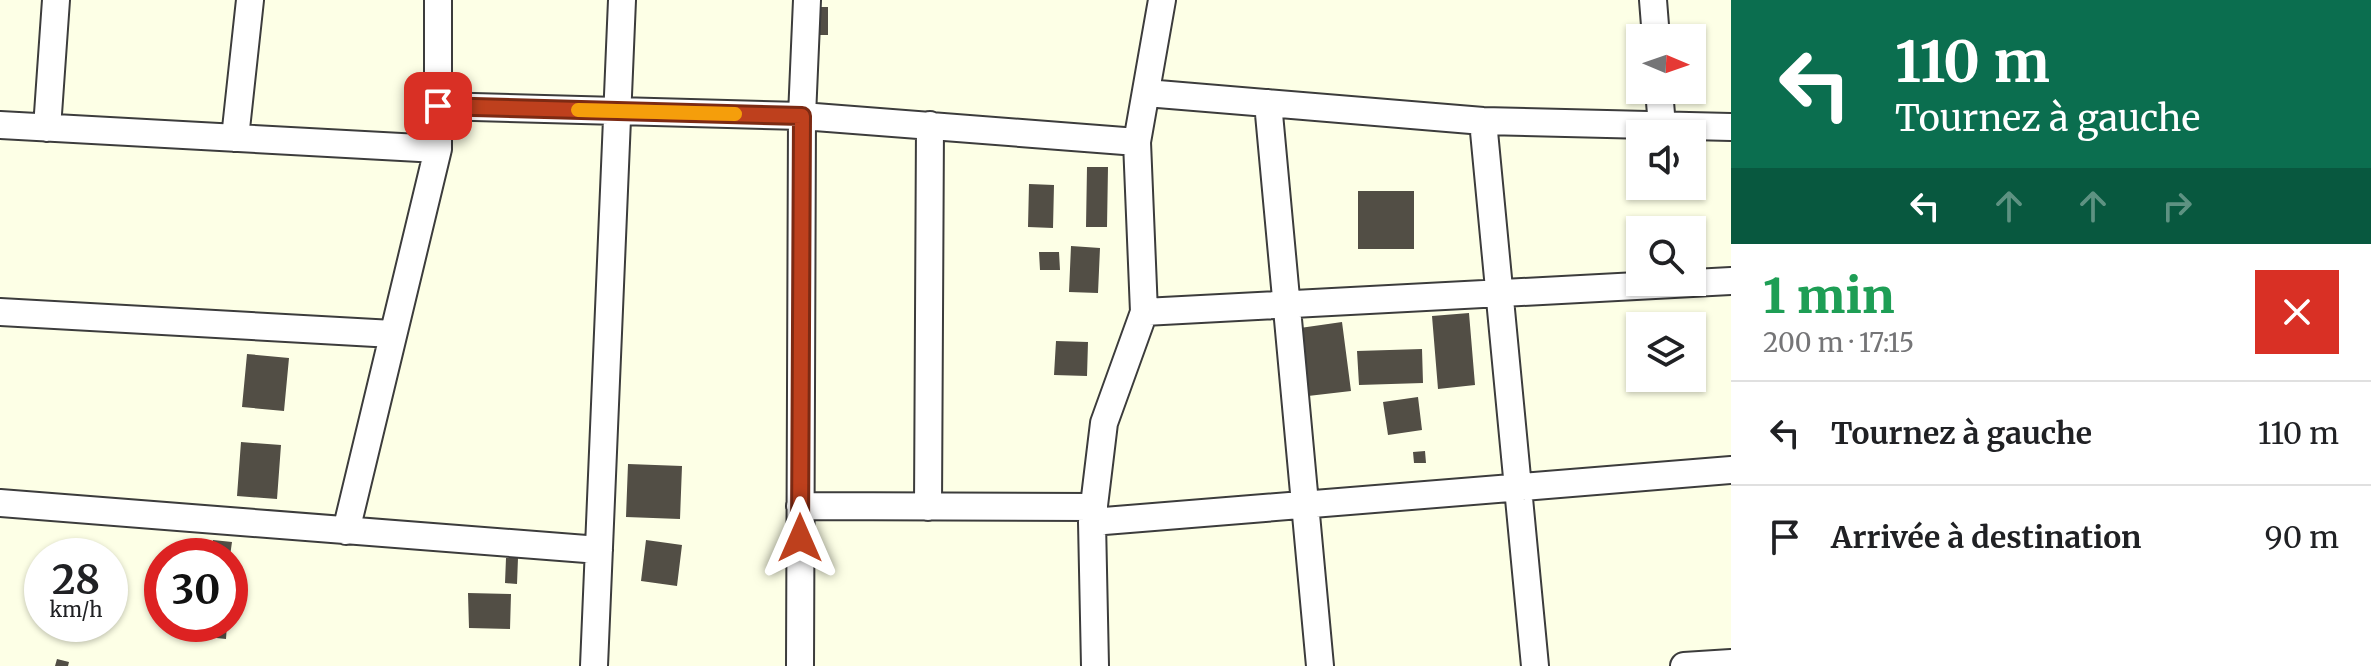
<!DOCTYPE html>
<html lang="fr">
<meta charset="utf-8">
<style>
body{margin:0;font-family:Merriweather,serif;background:#f6f6f6;color:#202124;height:100vh;display:flex;flex-direction:column;font-size:30px;white-space:nowrap}
*{box-sizing:border-box;margin:0}
p{font-size:26px;color:#757577}
.icon{flex:none;width:44px;height:44px;fill:none;stroke:currentColor;stroke-width:2;stroke-linecap:round;stroke-linejoin:round}
.map{position:relative;flex:1;overflow:hidden}
.side{display:flex;flex-direction:column;background:#fff;width:640px}
.side>*{flex:none}
.top-card{background:#0b6e4f;color:#fff;overflow:hidden}
.needle{width:52px;rotate:92deg}
.tools{position:absolute;left:1626px;top:24px;display:grid;gap:16px}
.tools a{display:grid;place-items:center;width:80px;height:80px;border-radius:0px;background:#fff;box-shadow:0 2px 6px #0004;font-size:40px}
.speed{position:absolute;left:24px;top:538px;display:flex;gap:16px;font-size:40px;font-weight:700;text-align:center}
.speed>*{display:grid;place-content:center;width:104px;height:104px;border-radius:50%;background:#fff;box-shadow:0 2px 6px #0004;line-height:1}
.speed small{font-size:20px;font-weight:400}
.speed .limit{border:12px solid #d22;background:#fff;color:#111}
.pin{position:absolute;display:grid;place-items:center;width:68px;height:68px;color:#fff;margin:-34px;border-radius:16px;box-shadow:0 4px 12px #0006}
.me{position:absolute;width:88px;margin:-44px;rotate:0deg;stroke-linejoin:round;filter:drop-shadow(0 0 6px #0008)}
.turn{display:flex;align-items:center;gap:28px;height:168px;padding:0 32px;font-size:36px}
.turn .icon{width:104px;height:104px;stroke-width:2.5}
.turn b{display:block;font-size:56px;line-height:68px}
.lanes{display:flex;align-items:center;height:76px;padding:0 32px;background:#0003;justify-content:center;gap:40px;direction:ltr}
.lanes .off{opacity:.35}
.round{display:grid;place-items:center;flex:none;width:84px;height:84px;border-radius:0px;background:#f6f6f6}
.headline{display:flex;align-items:center;justify-content:space-between;height:136px;padding:0 32px}
h1{font-size:48px;font-weight:800;line-height:60px;color:#1e9e55}
ul{padding:0;list-style:none}
li{display:flex;align-items:center;gap:24px;height:104px;padding:0 32px;border-top:2px solid #e0e0e0}
li div{flex:1}
li b{display:block;font-size:30px}
li em{font-style:normal}
main{display:flex;flex:1;min-height:0}
.map>svg:first-child{display:block}
.building{fill:#524e45}
.lines{fill:none;stroke-linecap:round;stroke-linejoin:round}
.minor-casing{stroke:#3c3c3c;stroke-width:30}
.minor{stroke:#fff;stroke-width:26}
.route-casing{stroke:#7c2a13;stroke-width:20}
.route{stroke:#be401d;stroke-width:14}
.slow{stroke:#f59e0b;stroke-width:14}
</style>
<main>
<div class="map">
<svg width="1731" height="666" viewBox="0 0 1731 666">
<rect width="100%" height="100%" fill="#fdffe6"/>
<path class="building" d="M811,7h17v28h-17z
M1087,167h21l-1,60h-21z
M1029,184l25,1 -1,43 -25,-1z
M1358,191h56v58h-56z
M1071,246l29,2 -2,45 -29,-1z
M1039,252h20l1,18h-20z
M1469,313l6,72 -37,4 -6,-73z
M1342,322l9,69 -43,5 -8,-68z
M1056,341l32,1 -1,34 -33,-1z
M1422,349l1,34 -64,2 -2,-34z
M247,354l42,4 -5,53 -42,-4z
M1418,397l4,33 -34,5 -5,-33z
M241,442l40,3 -4,54 -40,-3z
M1425,451l1,12h-12l-1,-11z
M628,464l54,2 -2,53 -54,-2z
M213,540l19,2 -2,14h-19z
M646,540l36,5 -5,41 -36,-5z
M506,558h12l-1,26 -12,-1z
M468,593l43,1 -1,35 -41,-1z
M208,624h19l-1,15 -19,-2z
M57,659l12,3 -1,4h-13z"/>
<g class="lines">
<defs>
<path id="minor" d="M1653,0l3,38
M1659,90l3,36
M1146,93l337,28 248,6
M1268,103l52,563
M438,106l364,10 335,26
M1483,121l52,545
M0,125l438,24
M47,128l9,-128
M235,138l15,-138
M0,312l393,22
M1144,312l587,-31
M0,503l599,47
M800,506l294,1
M928,507l2,-382
M1092,522l639,-52
M346,531l92,-382v-149
M594,666l28,-666
M800,666l2,-550 5,-116
M1095,666l-3,-144 12,-99 40,-111 -7,-170 25,-142
M1684,666l47,-3"/>
</defs>
<use href="#minor" class="minor-casing"/>
<use href="#minor" class="minor"/>
</g>
<g class="lines">
<defs>
<path id="route" d="M438,106l364,10 -2,422"/>
</defs>
<use href="#route" class="route-casing"/>
<use href="#route" class="route"/>
<path class="slow" d="M578,110l157,4"/>
</g>
</svg>
<div class="tools">
<a><svg class="needle" viewBox="-14 -14 28 28"><path d="M0-13l5 13h-10z" fill="#e53935"/><path d="M0 13l5-13h-10z" fill="#757577"/></svg></a>
<a><svg class="icon" aria-label="sound" viewBox="0 0 24 24"><path d="M4 9h4l5-4v14l-5-4H4zM17 9q2 3 0 6"/></svg></a>
<a><svg class="icon" aria-label="search" viewBox="0 0 24 24"><circle cx="10" cy="10" r="6"/><path d="M15 15l6 6"/></svg></a>
<a><svg class="icon" aria-label="layers" viewBox="0 0 24 24"><path d="M12 4l9 5-9 5-9-5zM3 14l9 5 9-5"/></svg></a>
</div>
<div class="speed"><div>28<small>km/h</small></div><div class="limit">30</div></div>
<div class="pin" style="left:438px;top:106px;background:#d93025"><svg class="icon" aria-label="arrive" viewBox="0 0 24 24"><path d="M6 21V4h12l-3 4 3 4H6"/></svg></div>
<svg class="me" style="left:800px;top:538px" viewBox="-20 -20 40 40"><path d="M0-17L14 15 0 8-14 15z" fill="#be401d" stroke="#fff" stroke-width="4"/></svg>
</div>
<section class="side">
<div class="top-card">
<div class="turn"><svg class="icon" aria-label="left" viewBox="0 0 24 24"><path d="M17 20v-9H6M10 6l-5 5 5 5"/></svg><div><b>110 m</b>Tournez à gauche</div></div>
<div class="lanes"><svg class="icon" aria-label="left" viewBox="0 0 24 24"><path d="M17 20v-9H6M10 6l-5 5 5 5"/></svg><svg class="icon off" aria-label="ahead" viewBox="0 0 24 24"><path d="M12 20V5M6 11l6-6 6 6"/></svg><svg class="icon off" aria-label="ahead" viewBox="0 0 24 24"><path d="M12 20V5M6 11l6-6 6 6"/></svg><svg class="icon off" aria-label="right" viewBox="0 0 24 24"><path d="M7 20v-9h11M14 6l5 5-5 5"/></svg></div>
</div>
<div class="headline"><div><h1>1 min</h1><p>200 m · 17:15</p></div><a class="round" style="background:#d93025;color:#fff"><svg class="icon" aria-label="close" viewBox="0 0 24 24"><path d="M6 6l12 12M18 6L6 18"/></svg></a></div>
<ul>
<li><svg class="icon" aria-label="left" viewBox="0 0 24 24"><path d="M17 20v-9H6M10 6l-5 5 5 5"/></svg><div><b>Tournez à gauche</b></div><em>110 m</em></li>
<li><svg class="icon" aria-label="arrive" viewBox="0 0 24 24"><path d="M6 21V4h12l-3 4 3 4H6"/></svg><div><b>Arrivée à destination</b></div><em>90 m</em></li>
</ul>
</section>
</main>
